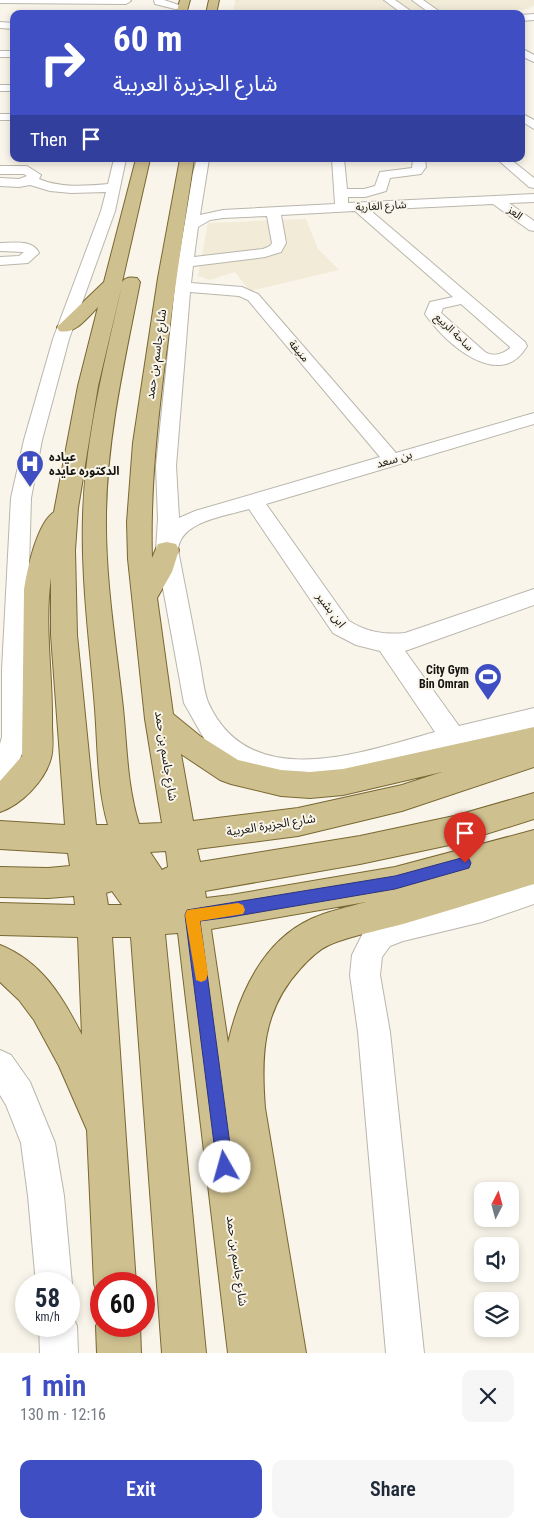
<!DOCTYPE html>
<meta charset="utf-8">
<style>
body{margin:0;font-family:"Roboto Condensed","Noto Sans Arabic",sans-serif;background:#f6f6f7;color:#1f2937;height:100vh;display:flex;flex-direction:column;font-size:19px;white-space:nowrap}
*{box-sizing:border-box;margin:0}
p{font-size:16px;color:#747a83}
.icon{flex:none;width:28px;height:28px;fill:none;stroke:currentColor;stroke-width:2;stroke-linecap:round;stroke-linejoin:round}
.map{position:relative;height:1353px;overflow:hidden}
.details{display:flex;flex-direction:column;background:#fff;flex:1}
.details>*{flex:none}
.guide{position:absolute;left:10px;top:10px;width:515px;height:152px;border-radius:10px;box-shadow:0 2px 8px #0003;background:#3f4fc3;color:#fff;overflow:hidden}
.needle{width:32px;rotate:6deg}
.fabs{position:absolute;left:474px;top:1182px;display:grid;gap:10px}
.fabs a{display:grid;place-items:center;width:45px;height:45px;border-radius:10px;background:#fff;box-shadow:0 2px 8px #0003;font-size:25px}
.speed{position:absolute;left:15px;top:1272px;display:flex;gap:10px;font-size:25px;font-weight:700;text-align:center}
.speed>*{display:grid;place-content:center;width:65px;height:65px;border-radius:50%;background:#fff;box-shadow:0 2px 8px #0003;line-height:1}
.speed small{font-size:12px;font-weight:400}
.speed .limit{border:8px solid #d22;background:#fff;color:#111}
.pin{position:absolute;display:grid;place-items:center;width:42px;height:42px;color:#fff;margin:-51px -21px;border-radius:50% 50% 50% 0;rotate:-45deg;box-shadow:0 0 5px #0007}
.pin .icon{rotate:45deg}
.me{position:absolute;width:55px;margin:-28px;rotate:353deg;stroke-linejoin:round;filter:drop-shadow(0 0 4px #0008)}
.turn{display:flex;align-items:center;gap:18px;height:105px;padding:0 20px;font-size:22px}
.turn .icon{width:65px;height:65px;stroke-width:2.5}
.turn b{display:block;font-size:35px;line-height:42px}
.then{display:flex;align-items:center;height:48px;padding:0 20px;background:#0003;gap:10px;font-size:19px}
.round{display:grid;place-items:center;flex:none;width:52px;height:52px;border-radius:10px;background:#f6f6f7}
.summary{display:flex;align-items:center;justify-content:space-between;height:85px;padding:0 20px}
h1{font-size:30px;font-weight:600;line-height:38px;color:#3f4fc3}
.cta{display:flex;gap:10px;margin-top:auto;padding:10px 20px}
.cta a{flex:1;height:58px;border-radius:10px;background:#3f4fc3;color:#fff;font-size:20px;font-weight:600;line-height:58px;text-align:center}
.cta a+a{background:#f6f6f7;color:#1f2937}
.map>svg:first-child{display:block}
.built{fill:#f1ebd8}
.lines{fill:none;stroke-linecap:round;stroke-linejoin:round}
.minor-casing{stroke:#bab6ac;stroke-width:2}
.major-casing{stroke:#796832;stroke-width:2}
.minor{fill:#fff;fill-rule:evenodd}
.major{fill:#cfc08f;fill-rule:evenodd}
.route{fill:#3f4fc3;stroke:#29337f}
.slow{fill:#f59e0b}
.labels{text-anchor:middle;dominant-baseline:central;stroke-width:4;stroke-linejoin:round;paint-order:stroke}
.far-street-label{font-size:11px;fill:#151410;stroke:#f9f5ea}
.street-label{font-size:12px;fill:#151410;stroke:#f9f5ea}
.poi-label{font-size:12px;font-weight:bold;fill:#151410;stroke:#f9f5ea;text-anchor:start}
</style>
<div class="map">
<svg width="534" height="1353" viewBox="0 0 534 1353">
<rect width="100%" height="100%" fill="#f9f5ea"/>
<path class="built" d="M235,0h299v5l-6,4 -45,5h-250z
M306,219l12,30 21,21 -89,21 -15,-19 -25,8 -12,-4 10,-53z"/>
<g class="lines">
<defs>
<path id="minor" d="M0,0h130l1,1 -5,3 -126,-1z
M154,0h10l24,8 -5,3 -28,-7z
M384,0h11l20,14h-12z
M412,0h11l20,14h-12z
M534,14v6l-13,1v-6z
M0,22l14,1v6l-14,-1z
M521,48l13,7v7l-13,-6z
M0,51h14v6h-14z
M0,85h14v6h-14z
M521,113l13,7v9l-13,-8z
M0,114h14v6h-14z
M114,159h12l-11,52 -46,128 -27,101 -11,58 -5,172 2,67 -13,36 -6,9 -9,3v-41l2,-7v-67l9,-172 13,-58 29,-101 48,-128 5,-19 -35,1 -21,-2 -20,-6 -11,2 -19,-1v-8l19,1 8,-3 -3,-2h-24v-8h27l14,9 -2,4c21,9 46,7 69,5z
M197,159h12l-9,56 23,-5 112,-6 -3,-45h12l3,30h17l11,-3 5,-14 32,-4 1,-9h12l1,8 -5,7 -31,4 -4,13 -21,6h-17v6l186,-9v8l-25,1 25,18v10l-5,-1 -36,-26 -123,6 155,132 2,4c-27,47 -83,-4 -102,-32l5,-12 23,-5 -98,-86 -74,4 5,28 -5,9 -16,5 -72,9 -2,17 51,4 16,7 138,159 138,-40v11l-268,80 83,117c18,11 35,14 56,12l129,-44v16l-129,46 54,75 75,-18v20l-175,46 -32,6 -32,2 -29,-5 -37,-14 -23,-21 -22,-39 -28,-153 2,-31 -2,-53 20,-190 17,-103zM267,216l5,27 -2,3 -7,3 -69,8 4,-30 12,-7 13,-2zM190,292l49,4 9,4 132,157 -185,54 -16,7 -3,-52zM461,304l49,43v1c-7,6 -16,9 -25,4l-44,-39 2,-5zM249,509l84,124 23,12 24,6 55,81c-72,20 -186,63 -227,-30 -5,-13 -6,-30 -9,-44 -7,-36 -14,-72 -21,-108 2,-29 48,-34 71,-41z
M497,159h13l24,19v10l-5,-1z
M0,243c13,0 33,-4 39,10l-11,10 -28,2v-8l19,-1 5,-4 -24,-1z
M534,878v26l-52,18 -79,19 -13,5 -8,11 -2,18 10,57 34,321h-38l-28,-321 -8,-57 2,-20 12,-24 6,-6 33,-12 79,-19z
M0,1050l11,5 19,27 25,61 9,53 8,88 -3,9v-9h-33l-8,-88 -7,-53 -15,-38 -6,-10z
M69,1312l2,1 6,13 1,27h-38l-1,-27h30z"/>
<path id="major" d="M180,0h10l-4,14h-10z
M209,0h10l-3,14h-10z
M136,159h14l-28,123c4,-5 8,-5 15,-4l3,4c-15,77 -33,154 -34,233 -1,65 10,129 17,193 4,39 4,78 16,116l23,-1 -17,-104 -17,-160 -1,-37 6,-79 25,-165 22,-119h14c-10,67 -20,135 -29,203 -8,65 -15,130 -13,196l6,-14 9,-2 9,2 3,6 -7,22 -15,26 16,116 27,22 38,24 43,10 29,2 33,-3 191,-42v40l-132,44 -104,25 -101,13 3,13 160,-26 94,-20 80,-23v26l-80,25 -94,20 -155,27 1,7 25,-3 164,-28 139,-37v54c-44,14 -87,27 -131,40 -22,6 -54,12 -74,21 -11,5 -21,15 -29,24 -38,42 -39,87 -35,139l41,245h-78l-50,-420 -13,1 41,419h-44l-31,-416h-19l24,347h-35v16l-7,-16 -7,-154 -28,-64 -25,-46 -15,-20 -19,-18v-37c42,17 62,51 82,90l-4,-98 -78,-2v-32l75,2 -1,-9 -26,2 -48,-1v-30l48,1 22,-2 -2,-13 -68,-4v-28l65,4 -14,-190v-57c-7,48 2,97 1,146 0,11 2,23 -1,34 -6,23 -30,47 -51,54v-31l22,-25 2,-166c3,-20 13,-67 30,-78l24,-126 20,-79c-11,11 -23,28 -39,24l-2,-4 47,-45zM122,285c-17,76 -37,153 -39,231 -2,65 7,128 12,193 3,39 2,78 13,116h-12l-19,-190 -2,-85 3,-42 20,-122zM181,754l39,26 11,4 50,12 29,2 33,-3 99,-23 -40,13 -104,23 -105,13zM166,851l2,16 -6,3 -12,-18zM112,891l10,14h-14l-2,-12zM366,902c-18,5 -38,9 -55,17 -48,22 -72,75 -83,124l-17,-114z
M101,1314v12h39l1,27h-44l-1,-27z"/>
</defs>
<use href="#minor" class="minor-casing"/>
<use href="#major" class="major-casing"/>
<use href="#minor" class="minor"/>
<use href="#major" class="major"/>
</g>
<path class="route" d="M465,857l4,2 2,4 -2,5 -74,21 -164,28 -31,4 33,246 -2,6 -6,3 -6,-3 -2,-6 -32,-252 2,-5 208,-34z"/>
<path class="slow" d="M238,903l5,2 2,5 -2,4 -43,7 8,53 -2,6 -5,2 -5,-2 -11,-65 2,-5z"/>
<defs>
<symbol id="hospital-pin" viewBox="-11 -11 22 30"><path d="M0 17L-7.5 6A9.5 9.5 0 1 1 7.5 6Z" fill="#3f4fc3" stroke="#f9f5ea"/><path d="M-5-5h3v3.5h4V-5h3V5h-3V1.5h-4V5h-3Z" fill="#fff"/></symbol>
<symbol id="stadium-pin" viewBox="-11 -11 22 30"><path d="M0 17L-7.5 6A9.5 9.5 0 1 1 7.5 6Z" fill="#3f4fc3" stroke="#f9f5ea"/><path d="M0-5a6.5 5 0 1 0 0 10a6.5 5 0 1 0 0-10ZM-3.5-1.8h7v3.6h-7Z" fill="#fff"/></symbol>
</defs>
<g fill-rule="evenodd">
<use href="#hospital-pin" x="14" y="448" width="32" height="43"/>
<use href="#stadium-pin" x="472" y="661" width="32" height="43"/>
</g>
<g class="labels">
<g class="far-street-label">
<text transform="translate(381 206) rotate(-3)">شارع الغارية</text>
<text transform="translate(515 213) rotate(36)">العز</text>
<text transform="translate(454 332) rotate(44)">ساحة الربيع</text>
<text transform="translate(299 351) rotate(49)">منيفة</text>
</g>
<g class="street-label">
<text transform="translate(156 354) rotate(-82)">شارع جاسم بن حمد</text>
<text transform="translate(394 459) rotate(-16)">بن سعد</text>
<text transform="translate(331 610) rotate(53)">ابن بشير</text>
<text transform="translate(166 756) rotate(81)">شارع جاسم بن حمد</text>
<text transform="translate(271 825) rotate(-9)">شارع الجزيرة العربية</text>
<text transform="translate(237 1261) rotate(82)">شارع جاسم بن حمد</text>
</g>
<g class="poi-label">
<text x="49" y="457">عياده<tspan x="49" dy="14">الدكتوره عايده</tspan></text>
<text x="469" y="670" text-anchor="end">City Gym<tspan x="469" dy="14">Bin Omran</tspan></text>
</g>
</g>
</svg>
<div class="fabs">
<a><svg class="needle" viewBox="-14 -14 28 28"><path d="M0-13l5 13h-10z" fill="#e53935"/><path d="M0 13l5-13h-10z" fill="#747a83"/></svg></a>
<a><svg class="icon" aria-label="sound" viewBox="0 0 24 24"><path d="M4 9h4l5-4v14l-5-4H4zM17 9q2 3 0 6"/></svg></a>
<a><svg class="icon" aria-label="layers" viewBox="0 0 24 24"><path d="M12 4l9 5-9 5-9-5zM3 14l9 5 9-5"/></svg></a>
</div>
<div class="speed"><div>58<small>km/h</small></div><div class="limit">60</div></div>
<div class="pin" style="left:465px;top:863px;background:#d93025"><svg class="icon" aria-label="arrive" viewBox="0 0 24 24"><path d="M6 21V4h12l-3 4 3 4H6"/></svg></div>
<svg class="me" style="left:225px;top:1167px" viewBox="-20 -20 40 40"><circle r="19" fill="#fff"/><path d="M0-13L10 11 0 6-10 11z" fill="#3f4fc3"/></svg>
<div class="guide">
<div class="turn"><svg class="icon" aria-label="right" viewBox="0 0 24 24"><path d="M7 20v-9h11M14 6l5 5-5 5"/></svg><div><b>60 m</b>شارع الجزيرة العربية</div></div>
<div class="then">Then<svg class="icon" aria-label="arrive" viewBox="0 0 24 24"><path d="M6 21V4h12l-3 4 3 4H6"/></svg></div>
</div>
</div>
<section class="details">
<div class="summary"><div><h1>1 min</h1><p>130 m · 12:16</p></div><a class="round"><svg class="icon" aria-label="close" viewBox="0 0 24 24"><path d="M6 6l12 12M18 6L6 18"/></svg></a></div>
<div class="cta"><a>Exit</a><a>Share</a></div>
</section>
